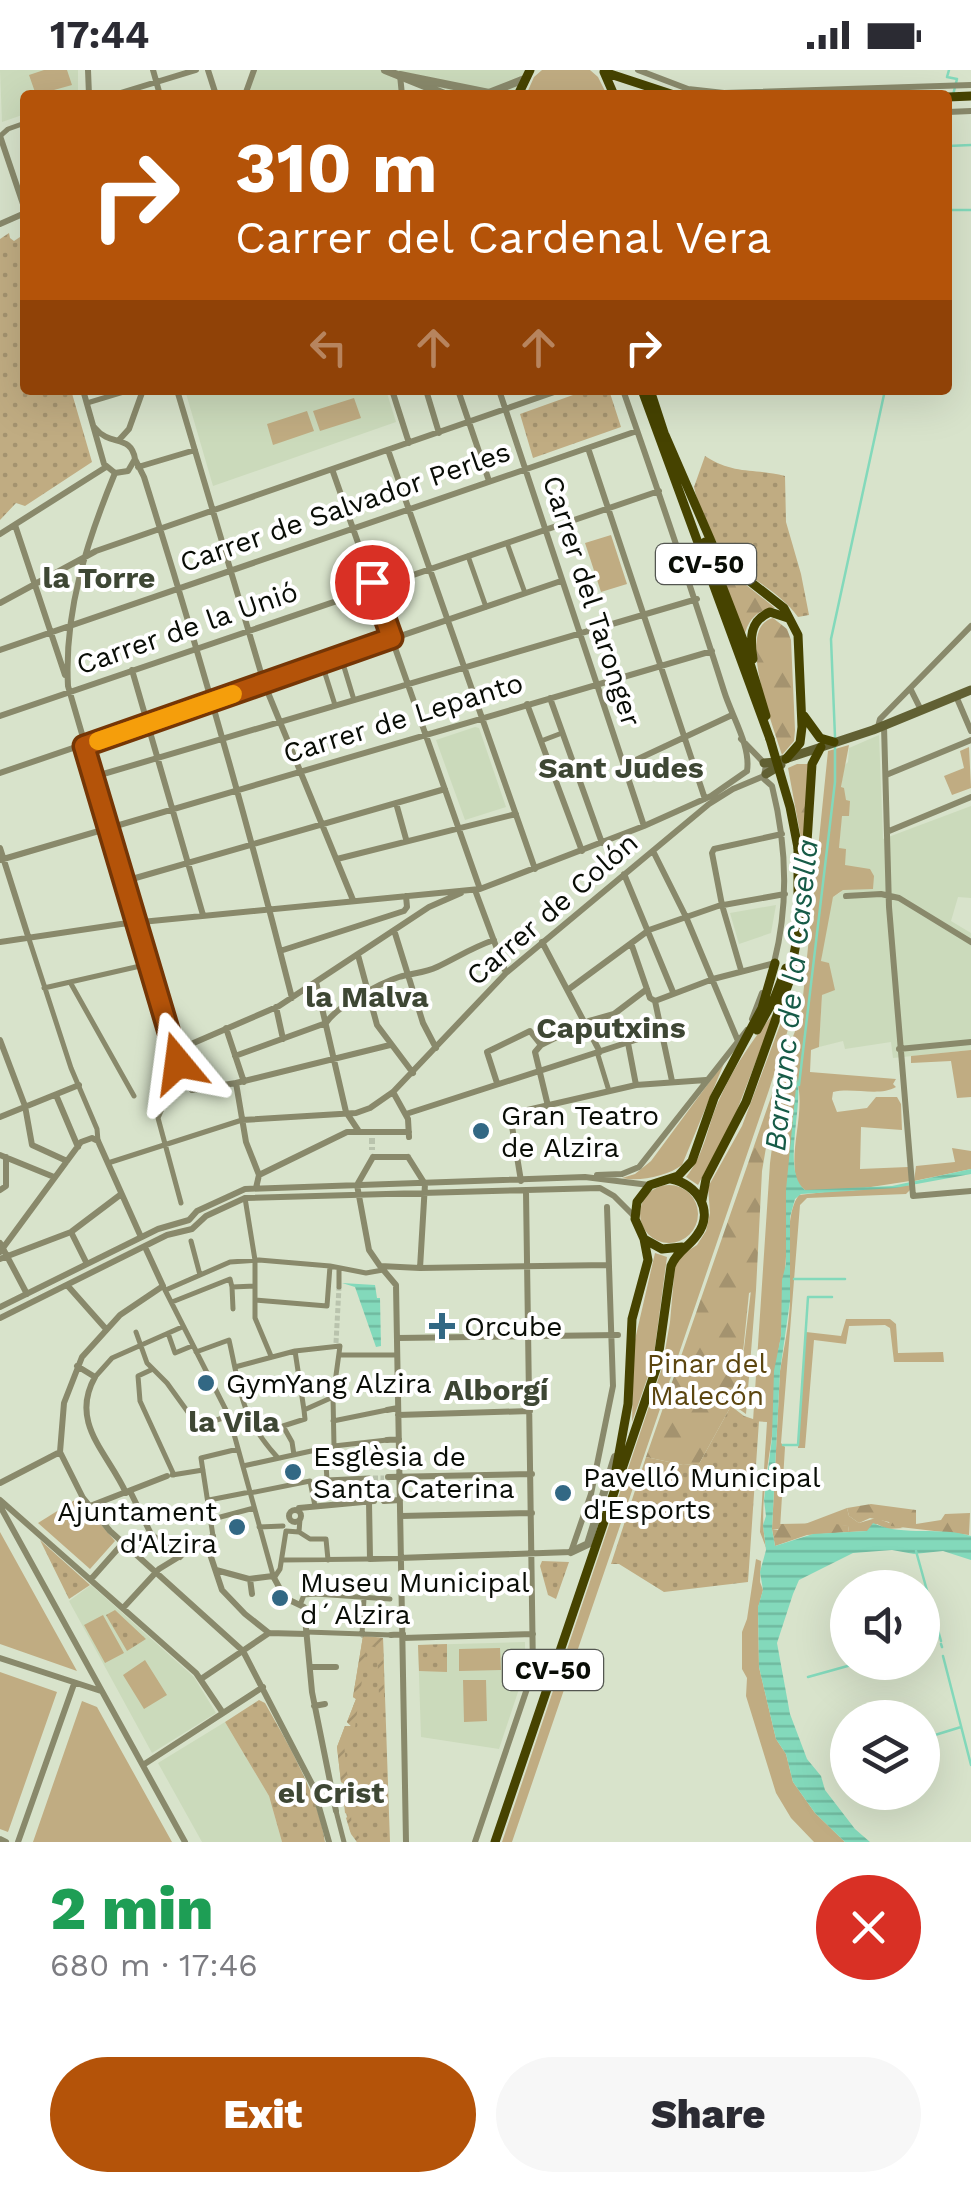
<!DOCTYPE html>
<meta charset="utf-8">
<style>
body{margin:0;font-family:"Work Sans",sans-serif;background:#f7f7f7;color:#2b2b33;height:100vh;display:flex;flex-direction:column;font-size:38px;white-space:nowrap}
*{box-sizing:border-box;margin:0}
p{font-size:32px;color:#7c7c81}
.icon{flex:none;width:55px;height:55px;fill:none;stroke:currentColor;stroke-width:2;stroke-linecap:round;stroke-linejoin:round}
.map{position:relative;height:1772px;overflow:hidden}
.sheet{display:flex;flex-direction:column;background:#fff;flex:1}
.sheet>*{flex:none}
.guide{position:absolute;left:20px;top:20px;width:932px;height:305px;border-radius:10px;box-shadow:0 10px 40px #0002;background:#b45309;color:#fff;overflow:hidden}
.controls{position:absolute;left:830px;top:1500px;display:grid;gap:20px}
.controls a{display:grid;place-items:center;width:110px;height:110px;border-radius:50%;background:#fff;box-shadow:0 10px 40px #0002;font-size:50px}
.pin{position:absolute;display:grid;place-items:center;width:85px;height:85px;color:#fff;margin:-42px;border:5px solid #fff;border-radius:50%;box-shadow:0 2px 10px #0007}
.me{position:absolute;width:110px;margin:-55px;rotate:344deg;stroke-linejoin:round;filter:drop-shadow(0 0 8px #0008)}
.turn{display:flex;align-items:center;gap:35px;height:210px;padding:0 50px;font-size:45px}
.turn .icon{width:130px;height:130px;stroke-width:2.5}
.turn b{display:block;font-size:70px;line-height:85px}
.lanes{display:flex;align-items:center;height:95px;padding:0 50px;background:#0003;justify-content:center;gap:50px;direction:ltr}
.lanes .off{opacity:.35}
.round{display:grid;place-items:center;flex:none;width:105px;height:105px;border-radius:52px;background:#f7f7f7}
.head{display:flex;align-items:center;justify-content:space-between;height:170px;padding:0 50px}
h1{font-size:60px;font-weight:800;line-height:75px;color:#1e9e55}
.action{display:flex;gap:20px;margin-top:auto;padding:20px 50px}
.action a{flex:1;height:115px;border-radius:60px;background:#b45309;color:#fff;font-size:40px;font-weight:800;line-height:115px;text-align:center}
.action a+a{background:#f7f7f7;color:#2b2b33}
.status{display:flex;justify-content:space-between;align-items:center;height:70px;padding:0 50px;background:#fff;direction:ltr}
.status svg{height:28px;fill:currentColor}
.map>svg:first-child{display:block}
.built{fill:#cbdabb}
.grass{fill:#c0ac82}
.forest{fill:url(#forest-firs)}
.park{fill:url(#park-dots)}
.garden{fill:url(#garden-furrows)}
.water{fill:url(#water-rules)}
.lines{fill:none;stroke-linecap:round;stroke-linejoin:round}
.stream{stroke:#83d9bb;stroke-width:2.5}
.pedestrian-tunnel{stroke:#b9c3ad;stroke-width:5;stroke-dasharray:5 2.5;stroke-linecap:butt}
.minor-tunnel{stroke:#b9c3ad;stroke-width:6;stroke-dasharray:6 3;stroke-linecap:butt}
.pedestrian{stroke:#89896b;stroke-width:5}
.minor{stroke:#89896b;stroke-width:6}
.tertiary{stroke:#89896b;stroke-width:8}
.secondary{stroke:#616033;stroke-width:9}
.primary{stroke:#464300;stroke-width:9}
.primary-bridge{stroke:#464300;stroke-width:9}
.route-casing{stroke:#753606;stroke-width:25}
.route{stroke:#b45309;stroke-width:18}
.slow{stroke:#f59e0b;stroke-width:18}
.poi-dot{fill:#326884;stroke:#fff;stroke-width:4}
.labels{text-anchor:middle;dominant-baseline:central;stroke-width:8;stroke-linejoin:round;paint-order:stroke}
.shield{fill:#fff;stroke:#535651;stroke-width:2.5}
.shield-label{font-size:25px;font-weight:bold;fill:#090d06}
.street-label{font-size:28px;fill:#090d06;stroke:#fff}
.poi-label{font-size:28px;fill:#090d06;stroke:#fff;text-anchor:start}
.park-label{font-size:28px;fill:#5c4610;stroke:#fff}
.neighbourhood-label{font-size:30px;font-weight:bold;fill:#3e4734;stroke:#fff}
.water-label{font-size:30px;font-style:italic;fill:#165b47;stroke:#fff}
</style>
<div class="status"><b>17:44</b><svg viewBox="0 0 49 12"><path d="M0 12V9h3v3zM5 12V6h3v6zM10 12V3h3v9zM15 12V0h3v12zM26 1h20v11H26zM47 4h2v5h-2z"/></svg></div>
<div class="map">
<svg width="971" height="1772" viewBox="0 0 971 1772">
<defs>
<pattern id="forest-firs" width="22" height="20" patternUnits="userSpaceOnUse" patternTransform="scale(2.5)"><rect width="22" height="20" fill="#c0ac82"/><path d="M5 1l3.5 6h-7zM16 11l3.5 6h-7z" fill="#a4936f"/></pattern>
<pattern id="park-dots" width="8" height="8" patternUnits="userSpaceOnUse" patternTransform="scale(2.5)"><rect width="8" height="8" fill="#c0ac82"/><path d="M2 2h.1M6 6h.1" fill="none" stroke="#a4936f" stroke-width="1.8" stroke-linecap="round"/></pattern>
<pattern id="garden-furrows" width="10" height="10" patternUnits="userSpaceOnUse" patternTransform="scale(2.5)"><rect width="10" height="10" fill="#c0ac82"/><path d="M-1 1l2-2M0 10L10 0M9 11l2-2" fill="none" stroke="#a4936f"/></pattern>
<pattern id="water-rules" width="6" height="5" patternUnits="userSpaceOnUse" patternTransform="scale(2.5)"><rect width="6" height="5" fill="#83d9bb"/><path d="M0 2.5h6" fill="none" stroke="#70b99f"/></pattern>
</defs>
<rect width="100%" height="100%" fill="#d8e3cb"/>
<path class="built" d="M0,0h78v25h-53v19l-23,8z
M255,0h275l-12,25h-54l-64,-20 2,20h-156z
M185,320h201l10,32 -183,64z
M475,657l4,1 27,79 -41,13 -29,-80z
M879,665l4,104 88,-33v92l-13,-1 -7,24 20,12v117l-78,8 -2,-16 -46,7 -2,-8 -24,6 3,-52 6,-3 2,-15 -1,-13 -8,-2 4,-36 8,-29 8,-5 4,-43h-6l4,-53 -2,-8 3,-22 4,-4 1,-14z
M776,835l-5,28 -32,11 -9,-31z
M91,1515l103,92 22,36 -64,40 -83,-152z
M525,1572v29l-26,78 -78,-12 -3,-92z
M225,1652l44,74 13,46h-80l-44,-79z"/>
<path class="grass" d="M44,0h23l5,15 -36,10 -7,-20z
M542,0h48l8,7 9,18h-81l8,-18z
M354,328l7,20 -41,13 -7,-20z
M307,341l7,20 -41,14 -6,-21z
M611,465l16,49 -26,8 -16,-49z
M849,675l-8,42 3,1 2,12 4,1 -1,15h-7l-3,32 7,1 -1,16 25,4 4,7 -1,13 -30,1 -10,7 -12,64 8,2 6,27 -13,5 -3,52 -8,3 -1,22 86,7 -3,5 3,3c-17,10 -43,0 -63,5l-1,7 5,13 30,-4 9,-11h21l4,7 1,26 -41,-3 -1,42 48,-2 2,14 -65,10 65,-6v5l-4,4 -99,4 -7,7 -19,238 4,4 -5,82h-8l8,-158c4,-23 9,-46 10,-69 0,-28 -7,-87 9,-107l43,-5h-37l-8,-7c-9,-33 9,-71 0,-102l-16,255c-7,33 -4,66 -9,100 -5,34 -14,83 -5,114l-7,-18 7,-110 -14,-1 17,-258 13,-101 18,-46 27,-265z
M969,677l2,41 -19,7 -8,-19 20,-8 -4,-17z
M791,926v24l-22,70 -257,752h-10l160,-474 8,-46 5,-57 5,-9 17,-11 9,-14 4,-18 -2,-26 34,-61z
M775,942l-41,106 -36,67 -12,-8c20,-24 21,-52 34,-79 13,-30 35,-62 55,-86z
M971,980v47l-14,1 -6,-37 -40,2v-7z
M725,991l-43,104c-14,11 -43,17 -60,13l13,-4 16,-13z
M952,1078l19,3v18l-57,12 2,-15 39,-4z
M640 1144a29 29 0 1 1 58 0a29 29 0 1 1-58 0Z
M655,1183l12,4 -14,105 -21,60 2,-78z
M751,1220h5l-10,124 -14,-10 8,-22z
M846,1249h44l6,5 2,29 45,-1 1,10h-50l-4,-34 -5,-3 -36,1 -3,18 -32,-4 -9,108h-7l8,-116 35,4z
M78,1428l37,43 -25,28 -52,-46z
M847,1438l2,8 10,7 17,-5 27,10 -16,1 -10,-5 -8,7 -20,1 -1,-6 -43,-2z
M0,1462l77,139 -77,-27z
M756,1489l5,2 -1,21 3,8 -5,18 1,59 17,72 10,15 7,28 22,31 30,29h-31l-23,-24 -15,-25 -30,-97 1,-18 -5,-9v-37l5,-13z
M103,1545l21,38 -19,10 -21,-38z
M500,1578l1,22 -42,1v-22z
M145,1590l22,35 -23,14 -21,-34z
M0,1602l57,20 -49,140 -8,-3z
M463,1610h23l1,41 -23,1z
M82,1631l15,6 75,135h-139z"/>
<path class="forest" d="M715,490l60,48c-19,2 -26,11 -31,28z
M773,548l14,11 4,11 4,90 -1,11 -12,14c-8,-27 -48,-128 -9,-137z
M797,694h12l-4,96 -17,-92z
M778,1007l-16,94 -6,119 -7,3 -9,89 -9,24 -32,58 -16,1 -37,-8z
M871,1434l45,6v14l25,-4 4,-6 25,-1 -1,22 -78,-9 -2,-4 -19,-4 -11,5 -10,-7 -2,-8z
M830,1453l18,3 1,6 -42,3 -32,11 -3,-17 6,1 2,-6z"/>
<path class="park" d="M9,163l1,5 4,3 6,-4 3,2 2,7v144h46l21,72 -67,44 -9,-3 -16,17v-281z
M587,320h22l12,37 -88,31 -13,-44z
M705,386c29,19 48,12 80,20l1,46 15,52 8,41 -11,2c-15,-21 -36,-32 -56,-47 -26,-20 -41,-52 -48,-83z
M731,1336l13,10 15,5 -11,161 -84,10 -45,-28h-8l35,-107 37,8 16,-1z
M40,1470l50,45 -21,14z
M542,1491l27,1 -13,37 -8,-4 -8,-29z
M115,1540l31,29 -19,12 -21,-36z
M363,1566l20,2 7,204h-33l-7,-11 -6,-28 3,-3 -4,-2 -1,-11 3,-3 -4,-2 -4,-35 8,-21h6l-4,-4 9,-23 -3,-2z
M447,1574v28l-28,-1 -1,-26z
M259,1630l6,3c24,43 52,89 60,139h-43l-13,-46 -44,-74z"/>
<path class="garden" d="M363,1566l20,2 1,63 -3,4 -6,-3 4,-7 -2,-48 -10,-1 -7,48 3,6 -5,5 -3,23 -11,16 8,82 10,16h-5l-6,-8 -5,-16 3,-3 -4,-2 -1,-10 3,-3 -4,-2 -1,-11 3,-3 -4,-2 -4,-35 8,-21h6l-4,-4 9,-23 -3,-2z"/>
<path class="water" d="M797,1007c7,29 -16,94 8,113l87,-4 79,-17v5l-76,14 -94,6 -6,5 -5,18v84l-10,70 -8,158 3,17 38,-12 54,-3 6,-8c29,14 67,3 98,13v24l-28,-9 -29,3 -22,-4 -39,3 -54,27 -6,14 -16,49 13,71 17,45 14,17 4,14 30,39 15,13h-25l-30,-29 -22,-31 -7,-28 -10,-15 -17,-72 -1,-60 5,-17 -3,-18 6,-22 -3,-25 3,-9 -2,-16 8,-62 2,-67 7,-35 1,-56 4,-16v-74z
M342,1213l33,2 2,13h3l1,48 -5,1 -21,-60z"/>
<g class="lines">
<path class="stream" d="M949,0l-2,7 10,2 -4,16
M948,76l23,-1
M948,140h23
M835,667l-4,-98 54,-249
M799,1015l36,-303v-37
M794,1209h51
M783,1375h15l10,-148h24
M916,1481l25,90
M941,1574l1,3
M922,1576l12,-2
M943,1586l28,109
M808,1607l54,-15
M922,1669l39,-12"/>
<path class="pedestrian-tunnel" d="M336,1273l3,-56
M373,1408h11"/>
<path class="minor-tunnel" d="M372,1068v12"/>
<path class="pedestrian" d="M0,66l8,-7 17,-6
M87,333l43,-13
M507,473l18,50
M468,486l18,51
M341,587l13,43
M322,594l13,41
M541,671l21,-8
M28,866l43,132 26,61 1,12
M70,912l64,114
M44,918l105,-24
M597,982l12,39
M108,1093l134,-43
M245,1128l10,62v58l16,38
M181,1133l-23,-85 15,-35 11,-5
M191,1171l9,34
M163,1216l66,130 44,159
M232,1217l1,22
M339,1217v-19
M168,1219l62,-27 29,-2 71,6 36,7 17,-3
M255,1230l72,6 3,-40
M172,1232l58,-23 2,8 23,-1
M136,1262l11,31 20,20 31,43 31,-10
M168,1263l7,20 17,-7
M295,1281l9,59
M196,1282l33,-12c12,53 11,76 49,118
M341,1285h56
M235,1297l60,-16 45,-5 -7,51 1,49
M153,1299l-15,7 2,25 34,74
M95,1307l17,-19 70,-31
M333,1351l54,-11
M325,1378l2,32 42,-2v23
M294,1385l-2,-13 -9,-16 22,-7 -1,-9 29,-13
M243,1396l91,-20 53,-6
M172,1405l31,-5
M250,1423l60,-12 5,25
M209,1430l41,-8
M213,1449l41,-11
M259,1457l24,-1
M299,1462l11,7h16l2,21
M213,1466l-12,-78 37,-9
M282,1490l88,-1
M274,1508l6,-9 6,-38 13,1 1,-13
M300,1535l4,-10 11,-1 75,5
M307,1562l84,3
M362,1565l2,-37
M336,1741l8,31"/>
<path class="minor" d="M88,0l1,25
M153,0l7,25
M208,0l8,25
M638,0l50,19 36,4 247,-8
M400,5l2,20
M114,25l82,-25
M245,25l9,-25
M948,42l23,-1
M0,66l25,74
M0,154l25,-11
M83,320l21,74 11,9 13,-2 7,-12c-4,-25 -25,-12 -40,-31
M177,320l87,293 89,217
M392,320l17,53
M426,320l13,43
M458,320l31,91
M499,320l145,436
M623,320c35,100 69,200 101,301 8,26 27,55 23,80
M119,370l10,-11 14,-39
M588,378l117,351
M388,380l147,419
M135,389l9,18c54,172 104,346 148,521
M138,397l57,-17
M332,399l148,420
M115,403c-28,68 -51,138 -47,213l111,380 13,24 44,-7 10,59 13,33
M15,455l50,150
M0,464l106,-67
M0,533l96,-52 464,-161
M0,580l637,-219
M132,600l71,245
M911,620l10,20
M956,626l15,35
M550,628l52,145
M527,634l55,147
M0,646l659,-225
M884,656l5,181 24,289 58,-5
M878,657l2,-8 91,-93
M623,696l109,-51
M0,703l561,-192
M886,705l85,-35
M93,707l604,-178
M763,708l9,8c15,60 17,118 2,177
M396,733l10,36
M889,761l82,-34
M0,778l28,88
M653,781l33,66 52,124
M337,789l179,-45
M0,790l712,-209
M624,804l49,118
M125,811l320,-92
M475,820l31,83
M846,826l35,-2 18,4 72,44
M394,860l29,93 13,25
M0,872l121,-18 359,-35 164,-63 67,-30 36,-25
M542,872l58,110
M631,873l19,55 5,3 17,80
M280,881l124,-40 3,-4 -1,-11
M358,885l19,70 36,48
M741,900l-19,-65 -10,-52 2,-4 68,-15
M316,912l30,130 12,18
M569,919l80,-59 69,-24 67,-12
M655,931l58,-22 62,-16
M276,937l7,32
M752,949l10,-26
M226,958l18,54
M0,970l25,66 7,39 35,16
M628,973l8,42
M899,979l72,-7
M175,981l104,-45 150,-99 32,-14
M235,986l91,-33c10,-16 54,-40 73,-46 12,-4 26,-4 38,-10 19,-9 36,-20 57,-27
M236,1013l154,-38
M497,1013l-10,-31 43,-21 11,14
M393,1022l15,27 1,18
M56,1025l22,52
M548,1036l-13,-54 6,-7 48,-24 25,-7 33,-25
M406,1044l257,-83
M0,1047l79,-32
M242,1050l114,-7 14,-5 23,-16 113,-119 203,-169 24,-15 31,-13 2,-11 -25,-26
M0,1085l54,22
M373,1087l-16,28 12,65 11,16 40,2 5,-84 -17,-27
M373,1087h35
M597,1105l25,-1 17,-7 108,-137
M521,1111l-11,-67 126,-29 70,-5
M256,1118l3,-13 88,-43h62
M0,1120l6,-4v-29
M71,1162l16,32
M0,1173l27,51
M145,1177l18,39 -43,29 -38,42 -18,46 -4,49 23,46 27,33 133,120 70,135 16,56
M0,1182l81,-110 11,-4 6,3 43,96
M0,1189l71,-27 49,-37
M380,1196l16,19 10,557
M420,1198l188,-3
M67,1215l39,44
M0,1237l158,-78 31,-9 8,-9 48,-22 340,-12 64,8
M0,1248l167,-83 25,-6 14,-13 39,-18 355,-10 14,8 20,20
M397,1268l221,-3
M77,1296l18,11c-26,46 13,76 31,116
M387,1340l11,-2
M398,1345l132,-4
M387,1370l12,-1
M388,1407l144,-3
M0,1413l60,-31
M130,1421l21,43 29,23
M0,1430l196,173 27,40
M384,1431l16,-1
M369,1432l1,57 201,-7 20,-58 22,-108 -6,-179
M0,1436l185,336
M90,1436l77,-30
M299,1438l75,-7
M289 1446a6 6 0 1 1 12 0a6 6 0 1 1-12 0Z
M401,1446l131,-3
M206,1472l16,48 23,24 24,19 38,1
M216,1500l33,9 24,-3 12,22 19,9 8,85 24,119
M92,1508l31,-35
M250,1509l2,15
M124,1537l35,-38 54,-33
M391,1565l12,-1
M403,1568l130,-4
M0,1588l101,33
M310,1597h26
M201,1609l68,-46
M314,1636l11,-2
M143,1695l120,-78
M0,1769l6,3
M18,1772l56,-158
M475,1772l58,-171 -7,-479"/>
<path class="tertiary" d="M385,0l62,25
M400,5l89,18 33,-13
M571,1482l17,-8 27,-87"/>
<path class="secondary" d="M764,693l12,-1 97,-32 98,-40
M766,704l15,-9"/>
<path class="primary" d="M604,2l70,23
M604,2l10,23
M518,25l12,-25
M948,27l23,-1
M642,320l128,349
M650,320l16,49
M665,365l49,113 15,17 55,43 14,27 4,92 -2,16 -14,16
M705,472l38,98 23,76
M753,589c-3,-20 -4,-38 17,-47l18,6
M804,646l16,22 14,4
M798,778v48
M757,960l17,-31 12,-31
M702,1130l4,-21 40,-77 43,-120 14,-77 9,-141 9,-17
M644,1169l18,10 20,-2
M614,1411l14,-77 4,-85 16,-59 -4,-21 -9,-20 2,-17 13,-17 28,-9 14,-15 22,-63 48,-90 13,-45
M495,1772l162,-476 14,-100c6,-15 17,-18 26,-31 18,-24 0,-51 -26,-56"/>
<path class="primary-bridge" d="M770,669l20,68 8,41"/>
</g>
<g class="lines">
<defs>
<path id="route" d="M178,993l-94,-317 308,-108 -20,-56"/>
</defs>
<use href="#route" class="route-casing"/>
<use href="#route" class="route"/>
<path class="slow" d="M98,671l135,-47"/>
</g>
<g class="poi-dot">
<circle cx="481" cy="1061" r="10"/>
<path d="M437 1241h10v10h10v10h-10v10h-10v-10h-10v-10h10z"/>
<circle cx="206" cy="1313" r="10"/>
<circle cx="293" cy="1402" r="10"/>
<circle cx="563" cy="1423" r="10"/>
<circle cx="237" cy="1457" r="10"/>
<circle cx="280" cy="1528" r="10"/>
</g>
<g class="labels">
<g class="shield">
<rect x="656" y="474" width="100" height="40" rx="8"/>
<rect x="503" y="1580" width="100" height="40" rx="8"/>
</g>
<g class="shield-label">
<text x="706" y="494">CV-50</text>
<text x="553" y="1600">CV-50</text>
</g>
<g class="street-label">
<text transform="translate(345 437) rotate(-19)">Carrer de Salvador Perles</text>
<text transform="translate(592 531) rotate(72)">Carrer del Taronger</text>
<text transform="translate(187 558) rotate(-19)">Carrer de la Unió</text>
<text transform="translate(403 648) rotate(-17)">Carrer de Lepanto</text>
<text transform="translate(552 839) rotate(-41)">Carrer de Colón</text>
</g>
<g class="poi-label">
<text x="501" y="1045">Gran Teatro<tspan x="501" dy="32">de Alzira</tspan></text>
<text x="464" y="1256">Orcube</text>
<text x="226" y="1313">GymYang Alzira</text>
<text x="313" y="1386">Esglèsia de<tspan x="313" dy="32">Santa Caterina</tspan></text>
<text x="583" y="1407">Pavelló Municipal<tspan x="583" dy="32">d'Esports</tspan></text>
<text x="217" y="1441" text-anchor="end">Ajuntament<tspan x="217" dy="32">d'Alzira</tspan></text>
<text x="300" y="1512">Museu Municipal<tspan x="300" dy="32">d´Alzira</tspan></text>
</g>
<g class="park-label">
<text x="707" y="1293">Pinar del<tspan x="707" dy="32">Malecón</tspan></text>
</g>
<g class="neighbourhood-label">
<text x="99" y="507">la Torre</text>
<text x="621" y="697">Sant Judes</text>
<text x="367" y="926">la Malva</text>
<text x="611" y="957">Caputxins</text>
<text x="496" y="1319">Alborgí</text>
<text x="234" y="1351">la Vila</text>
<text x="331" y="1722">el Crist</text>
</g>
<g class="water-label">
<text transform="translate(791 925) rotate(-84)">Barranc de la Casella</text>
</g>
</g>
</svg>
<div class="controls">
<a><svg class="icon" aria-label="sound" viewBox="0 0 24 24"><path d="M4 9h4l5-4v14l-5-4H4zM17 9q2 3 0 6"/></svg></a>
<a><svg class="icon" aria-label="layers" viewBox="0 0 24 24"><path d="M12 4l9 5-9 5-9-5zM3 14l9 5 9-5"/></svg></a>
</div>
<div class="pin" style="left:372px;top:512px;background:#d93025"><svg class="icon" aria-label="arrive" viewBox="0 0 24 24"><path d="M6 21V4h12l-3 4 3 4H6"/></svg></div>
<svg class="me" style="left:178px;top:993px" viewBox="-20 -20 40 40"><path d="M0-17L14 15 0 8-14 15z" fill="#b45309" stroke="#fff" stroke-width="4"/></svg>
<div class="guide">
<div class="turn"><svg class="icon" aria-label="right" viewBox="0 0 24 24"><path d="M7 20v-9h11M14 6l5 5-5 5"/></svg><div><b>310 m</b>Carrer del Cardenal Vera</div></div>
<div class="lanes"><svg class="icon off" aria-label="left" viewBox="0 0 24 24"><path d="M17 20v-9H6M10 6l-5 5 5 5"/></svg><svg class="icon off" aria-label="ahead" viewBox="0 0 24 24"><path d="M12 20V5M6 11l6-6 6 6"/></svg><svg class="icon off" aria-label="ahead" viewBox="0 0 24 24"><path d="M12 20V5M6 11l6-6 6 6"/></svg><svg class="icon" aria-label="right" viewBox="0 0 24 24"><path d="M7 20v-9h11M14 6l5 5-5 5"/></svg></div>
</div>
</div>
<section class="sheet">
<div class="head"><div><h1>2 min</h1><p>680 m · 17:46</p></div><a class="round" style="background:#d93025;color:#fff"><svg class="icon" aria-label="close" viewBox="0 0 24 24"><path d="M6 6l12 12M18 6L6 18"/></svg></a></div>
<div class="action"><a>Exit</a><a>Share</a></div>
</section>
